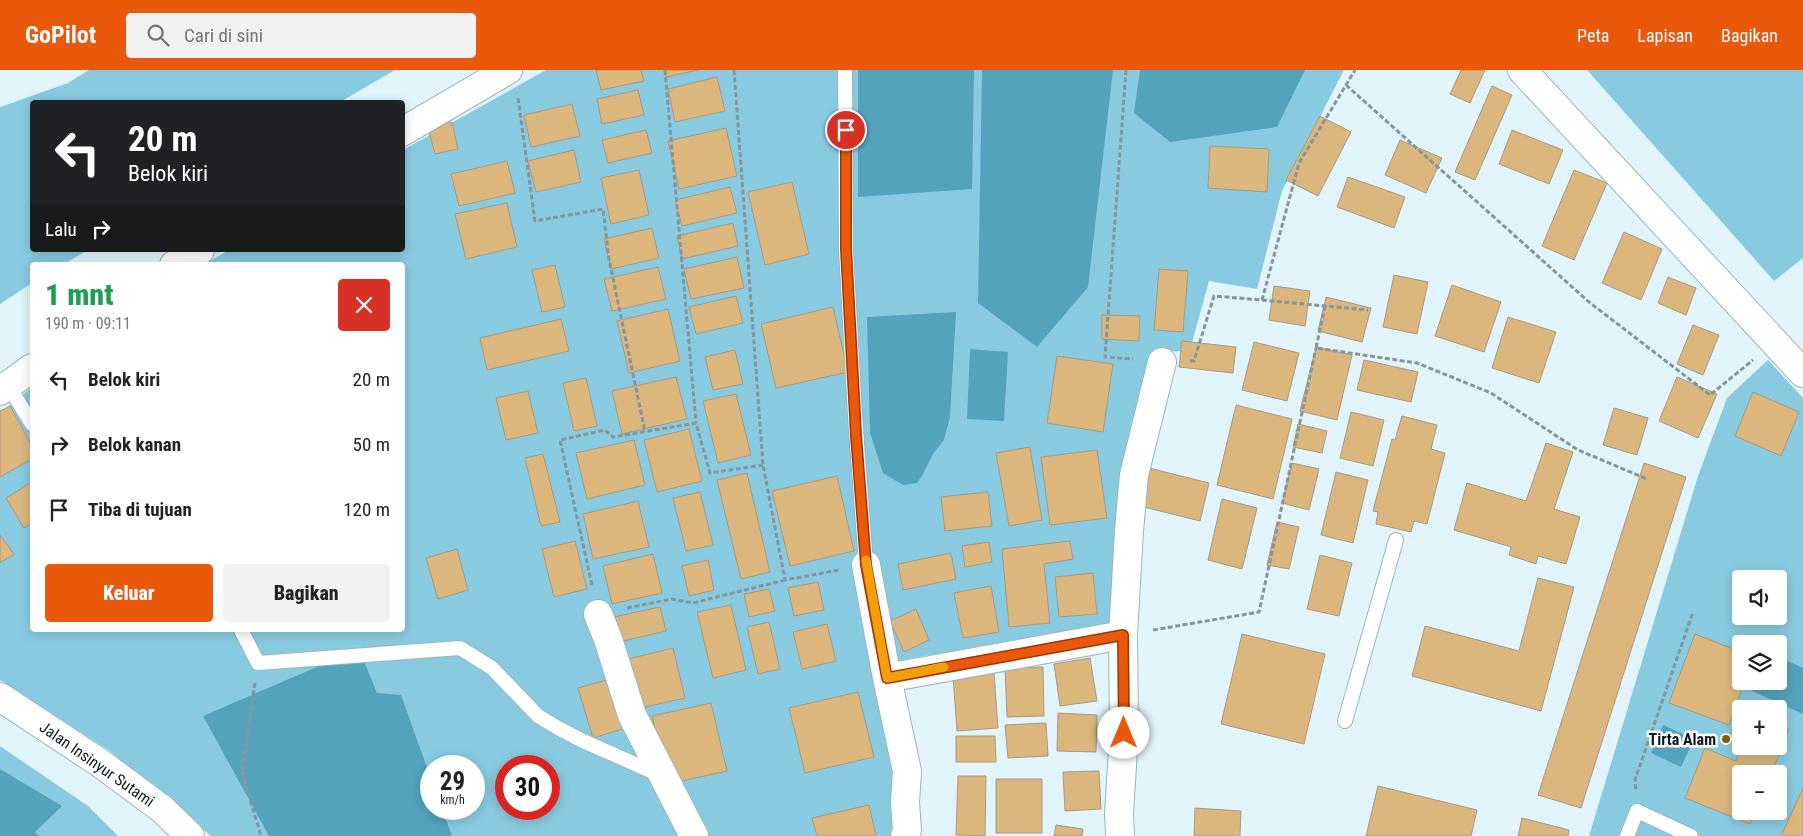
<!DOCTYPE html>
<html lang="id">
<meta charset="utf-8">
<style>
body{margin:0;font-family:"Roboto Condensed",sans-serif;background:#f2f2f2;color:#222;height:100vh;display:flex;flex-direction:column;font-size:19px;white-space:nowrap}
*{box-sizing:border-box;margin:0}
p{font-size:16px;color:#767676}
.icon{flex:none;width:28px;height:28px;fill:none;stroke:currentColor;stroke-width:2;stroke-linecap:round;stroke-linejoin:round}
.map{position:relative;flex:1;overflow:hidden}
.side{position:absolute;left:30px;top:192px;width:375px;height:370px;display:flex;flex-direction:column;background:#fff;border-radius:5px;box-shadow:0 2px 12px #0003}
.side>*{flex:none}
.guide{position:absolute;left:30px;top:30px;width:375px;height:152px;border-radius:5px;box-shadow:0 2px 12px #0003;background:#202124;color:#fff;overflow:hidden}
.buttons{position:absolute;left:1732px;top:500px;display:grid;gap:10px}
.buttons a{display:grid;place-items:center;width:55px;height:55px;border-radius:5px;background:#fff;box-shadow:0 2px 12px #0003;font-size:25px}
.speed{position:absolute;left:420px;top:685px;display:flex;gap:10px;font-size:25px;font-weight:700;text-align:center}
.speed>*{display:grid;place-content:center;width:65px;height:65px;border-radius:50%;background:#fff;box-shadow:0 2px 12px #0003;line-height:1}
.speed small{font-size:12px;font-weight:400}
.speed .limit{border:8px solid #d22;background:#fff;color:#111}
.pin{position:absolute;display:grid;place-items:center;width:42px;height:42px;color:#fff;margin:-21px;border:2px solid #fff;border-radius:50%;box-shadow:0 1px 5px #0007}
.me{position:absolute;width:55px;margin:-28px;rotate:0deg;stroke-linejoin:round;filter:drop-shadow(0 0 4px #0008)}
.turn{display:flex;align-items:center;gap:18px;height:105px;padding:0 15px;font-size:22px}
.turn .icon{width:65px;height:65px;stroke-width:2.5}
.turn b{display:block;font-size:35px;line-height:42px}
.then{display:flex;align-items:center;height:48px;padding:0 15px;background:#0003;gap:10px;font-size:19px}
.round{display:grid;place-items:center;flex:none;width:52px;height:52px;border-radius:5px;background:#f2f2f2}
.summary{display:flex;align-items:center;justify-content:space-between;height:85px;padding:0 15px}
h1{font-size:30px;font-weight:800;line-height:38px;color:#1e9e55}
.primary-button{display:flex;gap:10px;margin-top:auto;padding:10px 15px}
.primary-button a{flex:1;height:58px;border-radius:5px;background:#ea580c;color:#fff;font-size:20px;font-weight:800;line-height:58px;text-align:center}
.primary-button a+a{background:#f2f2f2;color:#222}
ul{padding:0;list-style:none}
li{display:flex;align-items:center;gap:15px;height:65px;padding:0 15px}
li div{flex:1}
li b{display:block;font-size:19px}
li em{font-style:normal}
header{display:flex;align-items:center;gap:30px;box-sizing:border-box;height:70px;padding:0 25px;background:#ea580c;color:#fff}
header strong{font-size:24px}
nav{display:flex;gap:28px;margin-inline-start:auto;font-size:18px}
.search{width:350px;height:45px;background:#f2f2f2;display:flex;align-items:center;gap:12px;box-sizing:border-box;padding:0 18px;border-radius:5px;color:#767676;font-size:19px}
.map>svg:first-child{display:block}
.green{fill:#88cbe1;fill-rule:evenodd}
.water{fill:#54a3bd}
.building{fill:#dbb77d;stroke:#a89981}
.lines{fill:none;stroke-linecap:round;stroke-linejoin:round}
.service-casing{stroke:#95b5c0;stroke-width:16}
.minor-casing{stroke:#95b5c0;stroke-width:30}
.path{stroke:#86969c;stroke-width:3;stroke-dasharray:5 2.5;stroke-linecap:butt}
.service{stroke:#fff;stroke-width:14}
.minor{stroke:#fff;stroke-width:28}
.route-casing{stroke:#983908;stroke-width:12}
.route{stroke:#ea580c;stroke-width:9}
.slow{stroke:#f59e0b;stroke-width:9}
.poi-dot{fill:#896000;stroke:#fff;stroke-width:2}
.labels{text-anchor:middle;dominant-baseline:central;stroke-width:5;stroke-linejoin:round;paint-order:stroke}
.poi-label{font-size:16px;font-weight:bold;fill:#0d191d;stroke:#fff;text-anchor:end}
.street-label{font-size:16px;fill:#0d191d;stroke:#fff}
</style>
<header>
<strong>GoPilot</strong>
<div class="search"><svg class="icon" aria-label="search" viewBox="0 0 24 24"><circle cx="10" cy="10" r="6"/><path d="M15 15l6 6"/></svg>Cari di sini</div>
<nav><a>Peta</a><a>Lapisan</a><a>Bagikan</a></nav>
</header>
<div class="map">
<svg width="1803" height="766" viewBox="0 0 1803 766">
<rect width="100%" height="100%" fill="#e2f5fc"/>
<path class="green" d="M89,0h306l-55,32h-308v148h56l-26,15h-30v18l-32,21v-197l68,-24z
M546,0h798l-62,121 -25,98 -48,-8 -19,69 -36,3 -42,270 -239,42 22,104 1,58 -4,9h-681l-101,-85 -110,-71v-267l32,-26v243h370v-365h-199l26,-15h173l1,-100zM431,696h43v43h-43zM506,696h43v43h-43z
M1587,0h216v188l-29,23z
M1768,290l35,38v438h-214l109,-360 29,-78zM1741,509h38v37h-38zM1741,574h38v37h-38zM1741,639h38v37h-38zM1741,704h38v37h-38z
M0,676l88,60 30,30h-118z"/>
<path class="water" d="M858,0h116l-2,119 -114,8z
M982,0h131l-25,217 -51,60 -59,-44z
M1140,0h165l-28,57 -107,15 -36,-29z
M956,242l-6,105 -6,23 -11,14 -10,20 -6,9 -14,2 -20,-12 -13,-40 -3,-116z
M970,279l38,3 -4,69 -37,-2z
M359,579l18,44 24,2 30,84v30h11l10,27h-183l-66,-120z
M1779,587l24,11v46l-51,-23 4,-10h23z
M1663,655l31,14 -13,28 -30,-14z
M0,699l62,37 -27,26 4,4h-39z"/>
<path class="building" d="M596,0h45l3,11 -43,9z
M664,0h34l-32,7z
M1461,0h24l-15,33 -20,-9z
M717,7l8,34 -50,11 -7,-33z
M1492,16l20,9 -37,85 -20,-8z
M638,20l6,25 -42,9 -5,-25z
M572,34l8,32 -49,11 -7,-32z
M1320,46l31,16 -33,64 -32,-16z
M452,52l6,27 -23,5 -7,-26z
M726,58l11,48 -58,13 -11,-48z
M646,60l6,23 -44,10 -6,-23z
M1512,60l51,20 -14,34 -50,-20z
M1400,70l42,18 -16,35 -41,-18z
M1210,76l59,3 -2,43 -59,-4z
M574,80l7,32 -45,10 -8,-31z
M507,91l8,32 -56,13 -8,-32z
M639,100l10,45 -38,9 -10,-46z
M1574,100l33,13 -33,77 -32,-14z
M1348,107l57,20 -11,31 -57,-21z
M792,112l17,72 -44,11 -17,-73z
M730,117l7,26 -55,13 -7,-26z
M507,133l10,44 -51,12 -11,-45z
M733,153l5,23 -56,13 -5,-23z
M652,158l7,30 -48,11 -7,-30z
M1624,162l38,17 -21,51 -39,-17z
M737,187l7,31 -53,11 -7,-30z
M555,195l10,42 -23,5 -10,-42z
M658,197l8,32 -54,12 -8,-32z
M1159,199l29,2 -5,61 -29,-2z
M1394,205l34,7 -11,52 -34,-7z
M1668,207l28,11 -10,27 -28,-12z
M1452,215l49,17 -17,50 -49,-16z
M1274,216l36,5 -5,35 -36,-6z
M736,226l7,27 -47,11 -7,-27z
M1326,227l45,11 -9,34 -44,-11z
M833,237l15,65 -72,16 -15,-64z
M668,239l12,52 -51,12 -12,-52z
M1102,245l38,1 -1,25 -37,-2z
M1508,247l48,15 -17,51 -47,-15z
M561,249l8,32 -82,19 -7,-32z
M1693,255l26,10 -16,40 -26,-11z
M1182,271l54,6 -3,26 -54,-6z
M1254,272l45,11 -12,48 -45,-11z
M1316,277l36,8 -15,65 -37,-9z
M735,280l8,34 -30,6 -8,-33z
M1057,286l56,8 -10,68 -56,-9z
M1364,290l54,12 -7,30 -54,-12z
M676,307l11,42 -65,15 -10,-43z
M1677,307l40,17 -19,44 -39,-17z
M586,308l11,48 -23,5 -11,-48z
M528,321l10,42 -32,7 -10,-42z
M1753,322l46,20 -18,44 -46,-20z
M736,324l15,61 -33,8 -15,-62z
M1236,335l56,14 -19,80 -56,-14z
M10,336l22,40v13l-32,18v-66z
M1614,338l34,10 -11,37 -34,-10z
M1351,342l33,8 -11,46 -33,-8z
M1402,346l35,9 -6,24 14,4 -18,71 -13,-3 -3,11 -35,-8 2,-12 -5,-1 19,-72 3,1z
M1298,354l29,7 -5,22 -29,-6z
M689,359l13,52 -45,11 -13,-52z
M634,370l11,45 -58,14 -11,-46z
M1546,373l27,9 -19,57 26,8 -14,47 -28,-8 -2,8 -27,-9 2,-8 -57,-17 13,-47 59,18z
M1030,377l12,73 -33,6 -13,-73z
M1097,380l10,68 -57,7 -9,-68z
M543,384l17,68 -19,4 -16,-68z
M1292,393l27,6 -10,41 -27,-7z
M1644,393l42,14 -105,331 -43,-13z
M1145,397l64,16 -9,38 -64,-16z
M1336,402l32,8 -15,63 -32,-8z
M747,403l23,99 -29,7 -24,-99z
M837,406l17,75 -64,15 -18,-75z
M32,412v41l-8,5 -18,-30z
M700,422l13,53 -27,6 -13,-53z
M988,422l4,34 -47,5 -4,-34z
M1222,429l35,9 -15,61 -34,-9z
M638,431l11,46 -56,12 -10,-45z
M1277,452l22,5 -10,42 -22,-4z
M0,465l14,19 -14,9z
M575,471l12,48 -33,8 -12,-48z
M1070,471l3,18 -29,5 6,59 -41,4 -7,-78z
M989,472l3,20 -27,5 -3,-21z
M457,479l11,41 -30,9 -12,-41z
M951,483l5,26 -53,11 -5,-26z
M653,484l9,39 -50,11 -9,-38z
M1320,485l32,8 -13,53 -32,-7z
M708,490l6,30 -25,6 -7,-30z
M1093,503l4,41 -38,3 -4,-40z
M1538,508l36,9 -33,124 -129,-35 13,-50 94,25z
M818,512l6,28 -30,6 -6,-28z
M991,516l8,46 -36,6 -9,-45z
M769,519l6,22 -26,6 -5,-23z
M731,535l15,65 -33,8 -16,-66z
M660,537l6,24 -51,12 -6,-25z
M916,539l13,31 -25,12 -14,-31z
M769,552l11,47 -22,5 -11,-47z
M827,554l9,37 -34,8 -9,-37z
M1242,564l83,20 -21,90 -83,-20z
M1695,564l46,18v29h4l-16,44 -60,-22z
M673,578l12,50 -53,12 -12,-49z
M1090,588l7,43 -37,5 -6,-42z
M1043,597l1,49 -37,1 -2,-49z
M994,603l4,55 -41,3 -4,-54z
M617,607l15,49 -39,12 -15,-50z
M858,622l16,65 -69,16 -16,-65z
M711,633l16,68 -59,13 -16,-68z
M1058,643l39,2 -1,37 -39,-1z
M1046,653l2,33 -40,2 -3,-33z
M1779,656l10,4 -18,44h-30v37h15l-6,13 -65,-26 20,-50 31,13 6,-15h37z
M956,666h39l1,26h-40z
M1099,701l2,38 -36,2 -2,-39z
M958,706h28l-1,60 -29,-1z
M996,709h46v54h-46z
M1378,716l99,24 -6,26h-105z
M1803,718v48h-22z
M869,735l7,31h-59l-5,-18z
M1195,738l46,3 -1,25h-46z
M1522,748l47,12 -1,6h-50z
M1056,755l27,4 -1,7h-28z"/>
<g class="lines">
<defs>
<path id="service" d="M845,0l1,179 9,167 11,149
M8,315l24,39
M241,560l17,33 202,-15 32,20 46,48 20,12 25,13 77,34
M1345,651l51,-181
M1627,766l10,-25 54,25"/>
<path id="minor" d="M1522,0l281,303
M402,62l106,-62
M174,195l26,-15
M0,321l32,-23
M866,495l21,113 20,93 -2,31 2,28 -2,6
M598,544l10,25 24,76 62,121
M887,608l236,-43
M0,627l100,66 62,46 28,27
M1120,766l-1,-22 5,-81 -1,-98 6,-104 5,-56 28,-113"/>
</defs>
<use href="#service" class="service-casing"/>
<use href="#minor" class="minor-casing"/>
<path class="path" d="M665,0l31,353
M734,0l29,395 22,115 54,-10
M1126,0l-21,287 28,2
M1346,15l243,217 121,93 43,-35
M518,28l17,123 68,-12 6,50 36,173
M1262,230l106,10
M1325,236l-9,42 101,15 74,30 87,57 69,29
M1190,291h4l20,-65 48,4 37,-137 56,-93
M592,515l-32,-145 45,-10 8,7 83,-14 14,50 53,-8
M627,538l45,-9 21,4 92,-23
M1153,560l106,-18 57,-264
M255,613l-13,89 19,64
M1636,719l-1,-9 58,-168"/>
<use href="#service" class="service"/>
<use href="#minor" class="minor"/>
</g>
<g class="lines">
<defs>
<path id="route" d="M846,60v119l10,186 10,130 21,113 236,-43 1,98"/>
</defs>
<use href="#route" class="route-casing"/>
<use href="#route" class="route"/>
<path class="slow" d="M866,490l21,118 57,-11"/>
</g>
<circle class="poi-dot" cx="1726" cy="669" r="5"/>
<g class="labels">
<g class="poi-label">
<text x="1716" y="669">Tirta Alam</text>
</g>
<g class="street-label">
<text transform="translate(97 694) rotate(35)">Jalan Insinyur Sutami</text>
</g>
</g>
</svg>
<div class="buttons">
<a><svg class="icon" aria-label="sound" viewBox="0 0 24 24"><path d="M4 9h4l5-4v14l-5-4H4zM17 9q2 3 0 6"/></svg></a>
<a><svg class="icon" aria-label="layers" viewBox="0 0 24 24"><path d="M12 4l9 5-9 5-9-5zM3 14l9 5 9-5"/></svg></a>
<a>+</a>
<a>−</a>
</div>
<div class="speed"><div>29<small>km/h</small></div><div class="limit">30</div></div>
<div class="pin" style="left:846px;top:60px;background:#d93025"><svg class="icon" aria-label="arrive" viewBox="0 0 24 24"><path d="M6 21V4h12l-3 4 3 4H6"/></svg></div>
<svg class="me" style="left:1124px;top:663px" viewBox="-20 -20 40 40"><circle r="19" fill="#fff"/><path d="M0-13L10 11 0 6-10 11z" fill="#ea580c"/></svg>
<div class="guide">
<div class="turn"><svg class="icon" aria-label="left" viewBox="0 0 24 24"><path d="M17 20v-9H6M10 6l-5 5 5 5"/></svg><div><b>20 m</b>Belok kiri</div></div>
<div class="then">Lalu<svg class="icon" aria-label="right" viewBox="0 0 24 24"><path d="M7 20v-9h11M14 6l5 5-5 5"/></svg></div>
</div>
<section class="side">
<div class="summary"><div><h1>1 mnt</h1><p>190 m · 09:11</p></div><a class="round" style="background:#d93025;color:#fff"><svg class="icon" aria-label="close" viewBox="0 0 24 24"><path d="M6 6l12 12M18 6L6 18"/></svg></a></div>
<ul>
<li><svg class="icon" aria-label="left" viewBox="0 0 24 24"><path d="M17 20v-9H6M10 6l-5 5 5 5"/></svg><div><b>Belok kiri</b></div><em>20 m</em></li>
<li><svg class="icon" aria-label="right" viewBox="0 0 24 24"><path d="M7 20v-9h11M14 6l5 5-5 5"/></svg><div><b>Belok kanan</b></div><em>50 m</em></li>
<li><svg class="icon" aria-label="arrive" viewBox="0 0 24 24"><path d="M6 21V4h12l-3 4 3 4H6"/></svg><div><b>Tiba di tujuan</b></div><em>120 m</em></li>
</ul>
<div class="primary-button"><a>Keluar</a><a>Bagikan</a></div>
</section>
</div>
